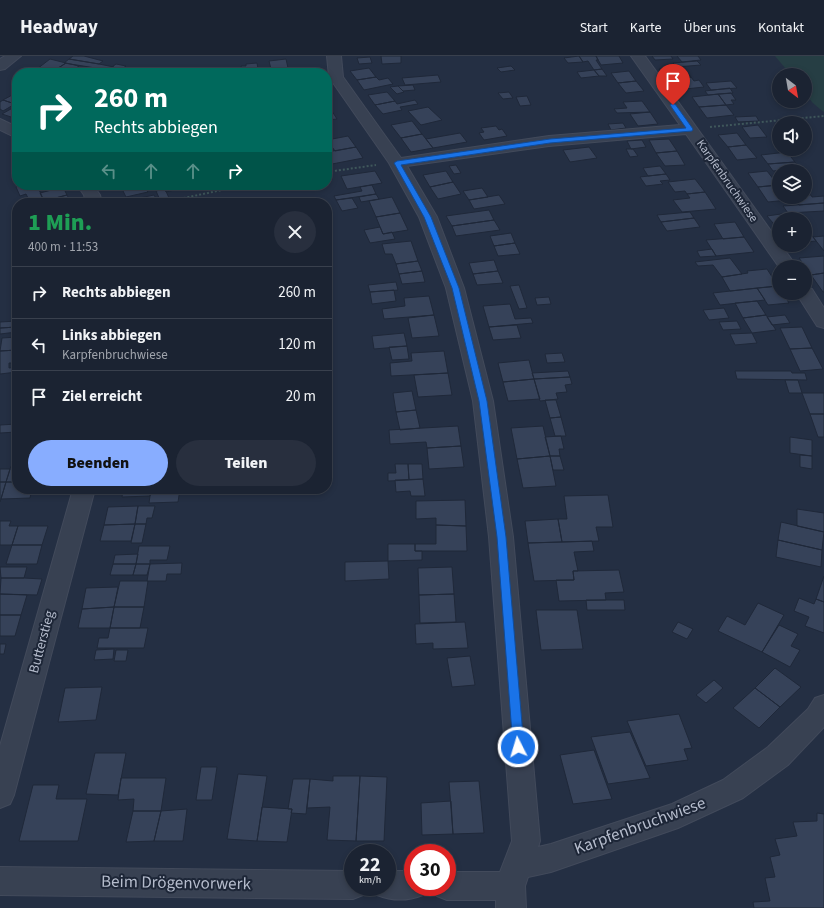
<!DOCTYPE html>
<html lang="de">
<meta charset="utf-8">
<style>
body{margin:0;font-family:"Source Sans 3",sans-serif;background:#282f3e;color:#f1f3f6;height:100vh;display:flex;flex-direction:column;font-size:15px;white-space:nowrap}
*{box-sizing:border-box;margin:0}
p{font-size:13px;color:#a0a4ac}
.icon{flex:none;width:22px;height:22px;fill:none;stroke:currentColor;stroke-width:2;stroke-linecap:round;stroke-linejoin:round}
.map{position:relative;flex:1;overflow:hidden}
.drawer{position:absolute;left:12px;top:142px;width:320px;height:296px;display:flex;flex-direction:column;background:#1b2332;border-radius:16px;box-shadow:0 2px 6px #0003,0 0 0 1px #39404d}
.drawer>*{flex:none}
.guide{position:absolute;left:12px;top:12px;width:320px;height:122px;border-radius:16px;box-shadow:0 2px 6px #0003,0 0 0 1px #39404d;background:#00695c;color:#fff;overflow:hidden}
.needle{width:26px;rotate:149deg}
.buttons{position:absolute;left:772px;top:12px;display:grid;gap:8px}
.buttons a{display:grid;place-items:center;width:40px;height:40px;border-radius:50%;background:#1b2332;box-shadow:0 2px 6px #0003,0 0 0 1px #39404d;font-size:20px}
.speed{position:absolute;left:344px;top:788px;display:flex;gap:8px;font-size:20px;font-weight:700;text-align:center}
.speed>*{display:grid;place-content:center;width:52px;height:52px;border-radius:50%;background:#1b2332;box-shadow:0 2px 6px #0003,0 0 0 1px #39404d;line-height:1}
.speed small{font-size:10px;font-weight:400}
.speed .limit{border:6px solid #d22;background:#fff;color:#111}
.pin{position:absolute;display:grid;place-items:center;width:34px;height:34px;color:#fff;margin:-41px -17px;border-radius:50% 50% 50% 0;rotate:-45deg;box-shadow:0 0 4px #0007}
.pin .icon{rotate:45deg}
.me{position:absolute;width:44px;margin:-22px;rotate:355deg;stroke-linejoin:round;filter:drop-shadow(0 0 3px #0008)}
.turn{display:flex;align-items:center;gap:14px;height:84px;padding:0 16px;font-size:18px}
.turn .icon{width:52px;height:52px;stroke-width:2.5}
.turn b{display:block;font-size:28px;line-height:34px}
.lanes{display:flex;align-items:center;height:38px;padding:0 16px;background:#0003;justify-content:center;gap:20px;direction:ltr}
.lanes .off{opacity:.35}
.round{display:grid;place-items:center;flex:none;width:42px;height:42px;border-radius:21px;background:#282f3e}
.headline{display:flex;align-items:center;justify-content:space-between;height:68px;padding:0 16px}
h1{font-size:24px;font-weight:800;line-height:30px;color:#1e9e55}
.primary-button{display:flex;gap:8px;margin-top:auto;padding:8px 16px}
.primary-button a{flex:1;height:46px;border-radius:24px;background:#88adff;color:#111;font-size:16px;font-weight:800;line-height:46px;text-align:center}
.primary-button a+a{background:#282f3e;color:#f1f3f6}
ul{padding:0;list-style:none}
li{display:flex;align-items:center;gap:12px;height:52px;padding:0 16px;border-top:1px solid #39404d}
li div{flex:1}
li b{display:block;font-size:15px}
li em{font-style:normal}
header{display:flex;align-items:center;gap:24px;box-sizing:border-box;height:56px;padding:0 20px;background:#1b2332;border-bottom:1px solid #39404d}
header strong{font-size:19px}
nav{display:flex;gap:22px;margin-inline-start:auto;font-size:14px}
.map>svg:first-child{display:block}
.green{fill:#263e44}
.building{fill:#364259;stroke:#1f2839}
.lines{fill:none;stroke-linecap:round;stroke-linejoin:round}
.street-casing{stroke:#424a5b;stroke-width:2}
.path{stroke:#3f575b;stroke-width:2;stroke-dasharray:2 2;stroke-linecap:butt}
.street{fill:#384152;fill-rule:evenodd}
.route{fill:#1a73e8;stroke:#114b97}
.labels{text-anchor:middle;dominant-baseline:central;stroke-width:4;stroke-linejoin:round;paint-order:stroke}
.far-street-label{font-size:12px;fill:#b5bccc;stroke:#1d2637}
.street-label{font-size:14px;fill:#b5bccc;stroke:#1d2637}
.near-street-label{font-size:17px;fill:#b5bccc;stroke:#1d2637}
</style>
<header>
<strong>Headway</strong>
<nav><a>Start</a><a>Karte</a><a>Über uns</a><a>Kontakt</a></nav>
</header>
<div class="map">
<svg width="824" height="852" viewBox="0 0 824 852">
<rect width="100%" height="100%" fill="#242f43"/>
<path class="green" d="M775,0h49v56c-17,-13 -19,-16 -19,-37h-14z"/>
<path class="building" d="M73,0h11l19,5 -4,3 -30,-5z
M381,0h20v7l-19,1z
M579,0l4,6 -15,1 -4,-5z
M579,0h17l2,4h-2l6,9 -8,1 -6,-9 -5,1z
M596,0h23l4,7 -22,2z
M652,0h19l2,3 -18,1z
M677,0h21l3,4 -19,2z
M370,1l2,6 -13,1 -2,-6z
M50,3l16,4 -14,9 -15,-3z
M69,3l30,5 15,3 -4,3 -8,-1 -38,-6z
M286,3l2,9 -17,1 -2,-8z
M697,5l4,4 -25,2 -3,-4z
M66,7l13,3 -10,7 -17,-1z
M257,7l1,6 -16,1 -1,-4h5v-2z
M116,8l10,2 -4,3 -10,-2z
M511,10l4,4 -14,2 -4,-4z
M676,11h6l9,10 -23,2 -9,-10z
M369,12l7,9 -19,3 -7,-9z
M37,13l15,3 -21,1z
M271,13l1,4h-21v-2z
M306,13l2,4 -21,-1z
M602,13l5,7h-8l-5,-6z
M594,14l5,6 -18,2 -4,-6z
M629,15l7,10 -18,2 -7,-10z
M438,19l3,7 -36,3 -3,-7z
M376,21l3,3 9,-2 5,6 -29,6 -7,-10z
M691,21l3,4 5,-1 5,7 -28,3 -8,-11z
M636,25l8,10 -18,2 -8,-10z
M731,25l6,7 -26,2 -5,-7z
M413,29l2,5 -12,1 -5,-5z
M398,30l6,6 -7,2 -7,-7z
M730,32l3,5 -25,2 -3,-4z
M387,36l8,9 -20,4 -7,-10z
M509,36l4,6 -10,1 -5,-6z
M731,37l5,7h-5l3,4 -8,1 -8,-11z
M14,38l3,1v8l-2,1 -12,-4z
M718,38l8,11 -27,2 -7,-10z
M527,40l4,9 -11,1 -4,-9z
M3,44l12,4 -12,7 -3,-2v-7z
M415,44l3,4 -18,3 2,3 -19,4 -8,-9 20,-4 2,3z
M642,45l8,11 -33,1 -3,-4 13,-1 -4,-6z
M726,49l8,10 -27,3 -8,-11z
M16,50l1,13 -15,-5z
M428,51l14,13 -21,5 -13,-14z
M330,52l7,11 -10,1v-11z
M650,56l8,12 -20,2 -8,-12z
M756,60l3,5 -21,1 -3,-5z
M412,65l10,13 -21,4 -10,-13z
M623,67l3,5 -15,2 -3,-6z
M758,69l9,12 -17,1 -8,-11z
M496,70l3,4 3,-1 5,7 -23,4 -5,-7 5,-1 -3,-4z
M460,77l7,9 -34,6 -7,-9z
M737,77l9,12 -18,2 -10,-12z
M422,78l11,14 -22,4 -10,-14z
M348,80l8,11 -21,4 -8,-11z
M669,83l8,12 -21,2 -7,-13z
M642,84l4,7 -15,2 -4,-8z
M746,89l11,13 -20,2 -9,-13z
M356,91l7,11 -36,7v-13z
M589,91l8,11 -27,4 -7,-12z
M626,93h7l5,7 -8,1z
M677,95l8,14 -20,1 -9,-13z
M787,96l8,10 -27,2 -7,-9z
M795,106l3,4 -7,1 2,2 -20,2 -5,-7z
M456,109l5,8 -7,1 -5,-8z
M660,110l6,8 -18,2 -5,-8z
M375,115l7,12 -35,6 -6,-13z
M446,115l7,11 -23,5 -7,-12z
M767,115l11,14 -20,2 -10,-14z
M666,118l4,6 -10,1 3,3 -17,2 -6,-9z
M695,123l10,13 -18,2 -2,-3 -10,1 -7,-10z
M453,126l8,12 -23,5 -8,-12z
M19,129h18l7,16 -21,2v-2l6,-1 -3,-6 -6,2 -4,-9z
M120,129h19l-17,4z
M139,129h24l-17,4 2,3 -22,5 -4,-8z
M173,129h4l2,4 -13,3 -2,-5z
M372,129l4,9 -40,6 -2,-4 28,-5 -2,-4z
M778,129l1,12h7l2,3 -20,2 -10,-15z
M63,131l4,8 -23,6 -4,-8z
M482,132l6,9 -19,3 -6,-9z
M165,133l4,9 -9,2 -4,-9z
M705,136l11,17 -34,3 -9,-12 17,-2 -3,-4z
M376,138l3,5 -18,3 -2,-5z
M67,139l4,8h-26l-1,-2z
M154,139l3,5 -20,3 -2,-4z
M499,139l6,9 -31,5 -5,-9z
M805,139h6l1,2 12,-1v7l-25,2 -6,-8h12z
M392,141l8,16 -24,4 -7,-16z
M352,142l6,10 -16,3 -6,-11z
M824,147v8l-36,2 -5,-7z
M489,154l5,10 -42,6 -6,-10z
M690,156l4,6 -33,4 -4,-7z
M400,157l8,17 -25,4 -7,-17z
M788,157l5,6h-14v11l-12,-14z
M694,162l6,9 -33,4 -6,-9z
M494,164l6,10 -44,6 -4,-10z
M735,166l9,15 -21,2 -9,-15z
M380,171l3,7 9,-2 3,7 -25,4 -6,-13z
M805,171l8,10 3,4 -11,1z
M511,177l4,10 -21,3 -4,-10z
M824,180v15l-11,-14z
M744,181l10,15 -38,4 -10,-16z
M411,185l7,20 -22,3 -4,-10h-7l-3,-10z
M515,187l5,11 -22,2 -4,-10z
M712,193l4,7 -16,1 -3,-6z
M824,200v17l-13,2 -12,-17z
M730,202l12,16 -20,3 -9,-12 -15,1 -3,-4z
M494,204l4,11 -25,3 -4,-11z
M418,205l4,10 -23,3 -3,-10z
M767,213l11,17 -48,5 -8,-14 26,-4 -1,-2z
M422,215l3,11 -23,2 -3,-10z
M498,215l5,12 -26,2 -4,-11z
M824,217v19h-1l-12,-17z
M396,226l2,8 -28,2 -2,-7z
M519,229l8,23 -8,1 -9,-23z
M778,230l1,7h4l6,10 -21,2 -11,-17z
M757,232l8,12 -45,5 -7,-12z
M394,234l2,11 -24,3 -2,-12z
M17,235v8l-5,1v-8z
M429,240l5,19 -50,4 -2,-10 23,-3 -1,-8z
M549,241l2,7 -14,1 -2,-7z
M757,245l9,14 -23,3 -8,-15z
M510,248l5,15 16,-1 2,5 -44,4 -6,-21z
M724,252l5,10 -20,2 -6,-10z
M434,259l5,21 -27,2 -4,-20z
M766,259l10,15 -24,3 -9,-15z
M785,259l5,8 -18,2 -5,-8z
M17,265v6l-17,1v-6z
M737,265l4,8 -18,1 -4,-8z
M517,269l4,13 -28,2 -4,-13z
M17,271v5l-17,2v-6z
M802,271l10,21 -22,1 -10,-21z
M404,277l3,13 -33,3 -2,-13z
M752,277l5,10 -22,2 -5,-11z
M17,281v13l-17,1 2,-13z
M407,290l2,13 -17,1 -3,-13z
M812,292l11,21 -23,2 -10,-22z
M17,294v13h-8v5l8,-1v5l-17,2v-23z
M444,295l4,22 -57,3 -1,-13 22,-2 -1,-8z
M562,297l3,9 -18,1 -2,-9z
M529,304l5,19 -31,3 -5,-19z
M568,315l2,6 -36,2 -2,-6z
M735,315h56l1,2h13l2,7 -70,-1z
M448,317l4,22 -34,2 -4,-22z
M570,321l2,7 -7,1 2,7 -11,1 2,6 -18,2 -6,-22z
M534,323l6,20 -32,2 -5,-19z
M785,324h13l4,13h-13z
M412,335l4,19 -20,2 -3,-19z
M802,337h22v21h-14z
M545,344h11l5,17 -11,1z
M416,354l4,18 -20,2 -4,-18z
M810,358h14v23h-6z
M561,361l5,19h-11l-5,-18z
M17,368v8l-17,1v-8z
M458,370l3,20 -34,2 -1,-6 -36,2 -1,-14z
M543,370l7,30 -33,3 -6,-31z
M561,380l3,13h-5l1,7h-10l-5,-19z
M790,381l22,3v16l-22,-3z
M461,390l3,21 -35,2 -2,-21z
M800,399l12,1v13l-12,-2z
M550,400h10l4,14h-11z
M550,400l6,30 -33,2 -6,-29z
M395,408h13l1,16 -21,1v-8h8z
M408,408h14l1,15 -14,1z
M17,409v17h-11l5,-16z
M0,413h10l-4,13h-6z
M423,423l2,17h-14l-1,-5 -14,1 -1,-12z
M0,426h6l-6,20z
M6,426h11v7h15l-2,9 -29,1z
M123,433h28l-1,7 -28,1z
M151,433h29l-2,13 -29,1z
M608,439l5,32h-17l3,14 -37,1 -4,-23h9l-3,-23z
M465,444l1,26 -30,-1v-7l-20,1v-18z
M138,450h17l-3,12h-5l-1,6h-11z
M138,450l-3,18 -31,1 4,-18z
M797,453l27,4v19l-27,-6z
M558,463l4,23 -34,1 -3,-22z
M0,465h11l-2,5h9l-6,19h-12z
M781,466l43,10 -2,18 -44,-10z
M135,468h11l-4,19h-11z
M135,468l-4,17h-31l4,-16z
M436,469l30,1 1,25h-52v-7h21z
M18,470h30l-6,19h-30z
M778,484l44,10 -1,17 -45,-10z
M592,485l2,10 -20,1 4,19h-5l1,9 -40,1 -6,-38z
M388,488h27v7h7v9l-34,1z
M12,489h30l-5,19h-31z
M139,490h31l-3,14h-17v4h-14z
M138,498l-2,10h-23l2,-9z
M388,505l1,18 -44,2v-19z
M182,507l-1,11h-14l-1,7h-19l3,-17z
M113,508h23l-3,11h-23z
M136,508h14l-3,11h-14z
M0,511h27l-3,11h-23z
M452,511l2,27 -35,1 -1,-27z
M619,514l5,22 -19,1 1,7 -47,1 -3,-21h18l-1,-9z
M824,520v26l-8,-3z
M1,522h23l18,1 -5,16 -37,-1z
M120,525h28l-4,26h-30z
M118,531l-4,20 -32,2 4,-21z
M0,538l27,1 -6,20h-21z
M454,538l2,28 -36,1 -1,-28z
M799,542l15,6 2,-5 8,3v31l-19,-7 4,-9 -15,-6z
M586,544h38l1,10h-38z
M758,547l26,12 -22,37 -44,-21 9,-15 18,9z
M114,551h30l-4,21h-30z
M114,551l-4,21h-32l4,-19z
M536,554h41l6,39 -42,1z
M0,559h21l-6,21h-15z
M465,566l3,26 -35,1v-6l-17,1 -1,-20z
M678,566l15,7 -6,10 -15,-7z
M779,569l19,9 -7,12 9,4 -10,17 -28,-15z
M110,572h38l-4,20h-47l2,-10h9z
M0,588h6l-2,10h-4z
M114,593l-1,10 -19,1 2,-10z
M116,594h12l-2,11h-12z
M470,600l5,29 -23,2 -5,-29z
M775,612l26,19 -21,20 -25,-19z
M714,624l9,8 -17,15 -10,-8z
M102,631l-6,33 -38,2 7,-34z
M755,632l25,19 -21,21 -26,-20z
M679,658l13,34 -8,1 4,11 -42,6 -19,-45z
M630,676l20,46 -42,6 -17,-47z
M594,694l18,49 -39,5 -13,-49z
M95,697h31l-8,42 -32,-1z
M201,711h16l-5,33h-16z
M238,718l29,2 -10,65 -30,-2z
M333,720h27l-4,65 -29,-1 3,-33 -23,1 3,-29 23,2z
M360,720l27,1 -3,64h-28z
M121,722h45l-5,33h-28l1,-12 -16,1z
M293,723h17l-4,35 -15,-1 1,-4h-4z
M479,725l5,52 -31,1 -4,-52z
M33,729h26l-3,14h31l-9,42h-59z
M451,745l2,33 -31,1 -1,-32z
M262,751l30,2 -5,33 -30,-1z
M187,753l-4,32h-29l7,-30z
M133,755h28l-7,30 -28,1z
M817,757l7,1v94h-70l-1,-6 17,-1 -5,-23 10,-1 -5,-20 10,-2 -5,-16 22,-3 -4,-14 24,-1z"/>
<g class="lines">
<defs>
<path id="street" d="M5,0h16l-16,13 -5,1v-11z
M327,0h14l2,21 58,81 148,-22 131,-11 -49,-69h14l134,186v3h2l16,22h-18l-93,-133 -137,12 -142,20 30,51 27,71 29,113 20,136 27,304 -2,6 13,-3 121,-40 51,-24 45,-33 40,-38 7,-11 9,-3v32l-36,38 -45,33 -65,30 -127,44 -23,5 -3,9 1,22h-30v-8h-49l-10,-4 -4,-9h14v-15h53l12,-31 -23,-304 -16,-136 -27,-113 -27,-71 -30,-54 -60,-86z
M0,63l17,8v11l-17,-8z
M77,129h16l7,10 2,8h-16l-2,-8z
M805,231l7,2 12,19v20l-7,-2 -21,-33h9z
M73,433h22l-81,306 -4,9 -10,4v-62z
M0,811l353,4v16h14l-4,8 -10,4 -353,-4z
M387,815h26v16h14l-4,8c-15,6 -31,6 -46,0l-4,-8h14z"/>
</defs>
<use href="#street" class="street-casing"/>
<path class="path" d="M710,71l114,-11
M327,116l49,-7
M160,147l86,-18"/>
<use href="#street" class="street"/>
</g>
<path class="route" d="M671,48h4l18,25 -1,2 -142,12 -149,22 30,52 28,71 28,113 19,136 18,210 -2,4 -4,1 -4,-1 -1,-4 -16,-210 -18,-136 -27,-113 -28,-71 -30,-54 3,-2 153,-22 136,-11 -16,-23z"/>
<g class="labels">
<g class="far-street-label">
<text transform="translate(727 125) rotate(55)">Karpfenbruchwiese</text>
</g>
<g class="street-label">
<text transform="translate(42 586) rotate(-75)">Butterstieg</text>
</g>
<g class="near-street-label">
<text transform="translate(640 770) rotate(-20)">Karpfenbruchwiese</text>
<text transform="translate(176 827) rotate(1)">Beim Drögenvorwerk</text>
</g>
</g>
</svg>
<div class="buttons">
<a><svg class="needle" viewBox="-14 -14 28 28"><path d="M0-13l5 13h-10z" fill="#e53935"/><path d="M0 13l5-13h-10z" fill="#a0a4ac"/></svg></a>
<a><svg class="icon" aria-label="sound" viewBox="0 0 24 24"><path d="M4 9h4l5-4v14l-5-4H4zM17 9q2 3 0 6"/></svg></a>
<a><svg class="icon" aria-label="layers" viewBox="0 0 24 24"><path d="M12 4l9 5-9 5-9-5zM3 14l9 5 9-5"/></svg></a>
<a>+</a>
<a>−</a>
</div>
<div class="speed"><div>22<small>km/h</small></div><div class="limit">30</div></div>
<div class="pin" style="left:673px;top:49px;background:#d93025"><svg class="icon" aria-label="arrive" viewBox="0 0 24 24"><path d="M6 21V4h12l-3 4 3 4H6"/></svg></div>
<svg class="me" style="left:518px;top:691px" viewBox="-20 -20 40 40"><circle r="17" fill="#1a73e8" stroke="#fff" stroke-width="3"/><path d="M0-11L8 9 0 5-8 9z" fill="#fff"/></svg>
<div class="guide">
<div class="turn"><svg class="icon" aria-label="right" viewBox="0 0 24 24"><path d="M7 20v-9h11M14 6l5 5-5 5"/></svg><div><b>260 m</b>Rechts abbiegen</div></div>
<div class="lanes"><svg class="icon off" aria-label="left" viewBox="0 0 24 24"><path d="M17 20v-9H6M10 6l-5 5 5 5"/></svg><svg class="icon off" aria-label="ahead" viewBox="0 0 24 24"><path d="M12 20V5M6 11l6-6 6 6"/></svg><svg class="icon off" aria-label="ahead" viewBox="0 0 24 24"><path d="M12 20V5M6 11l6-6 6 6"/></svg><svg class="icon" aria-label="right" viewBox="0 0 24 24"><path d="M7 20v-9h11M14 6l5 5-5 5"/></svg></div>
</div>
<section class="drawer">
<div class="headline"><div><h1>1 Min.</h1><p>400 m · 11:53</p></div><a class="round"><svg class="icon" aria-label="close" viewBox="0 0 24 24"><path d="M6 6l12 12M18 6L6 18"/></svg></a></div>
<ul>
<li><svg class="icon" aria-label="right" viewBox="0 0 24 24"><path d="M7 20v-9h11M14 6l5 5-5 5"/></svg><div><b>Rechts abbiegen</b></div><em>260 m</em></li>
<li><svg class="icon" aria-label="left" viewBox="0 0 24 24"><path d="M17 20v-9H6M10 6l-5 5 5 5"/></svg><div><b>Links abbiegen</b><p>Karpfenbruchwiese</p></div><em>120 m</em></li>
<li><svg class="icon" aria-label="arrive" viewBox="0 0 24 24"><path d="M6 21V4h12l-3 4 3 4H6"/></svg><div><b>Ziel erreicht</b></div><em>20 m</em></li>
</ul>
<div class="primary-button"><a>Beenden</a><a>Teilen</a></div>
</section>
</div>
